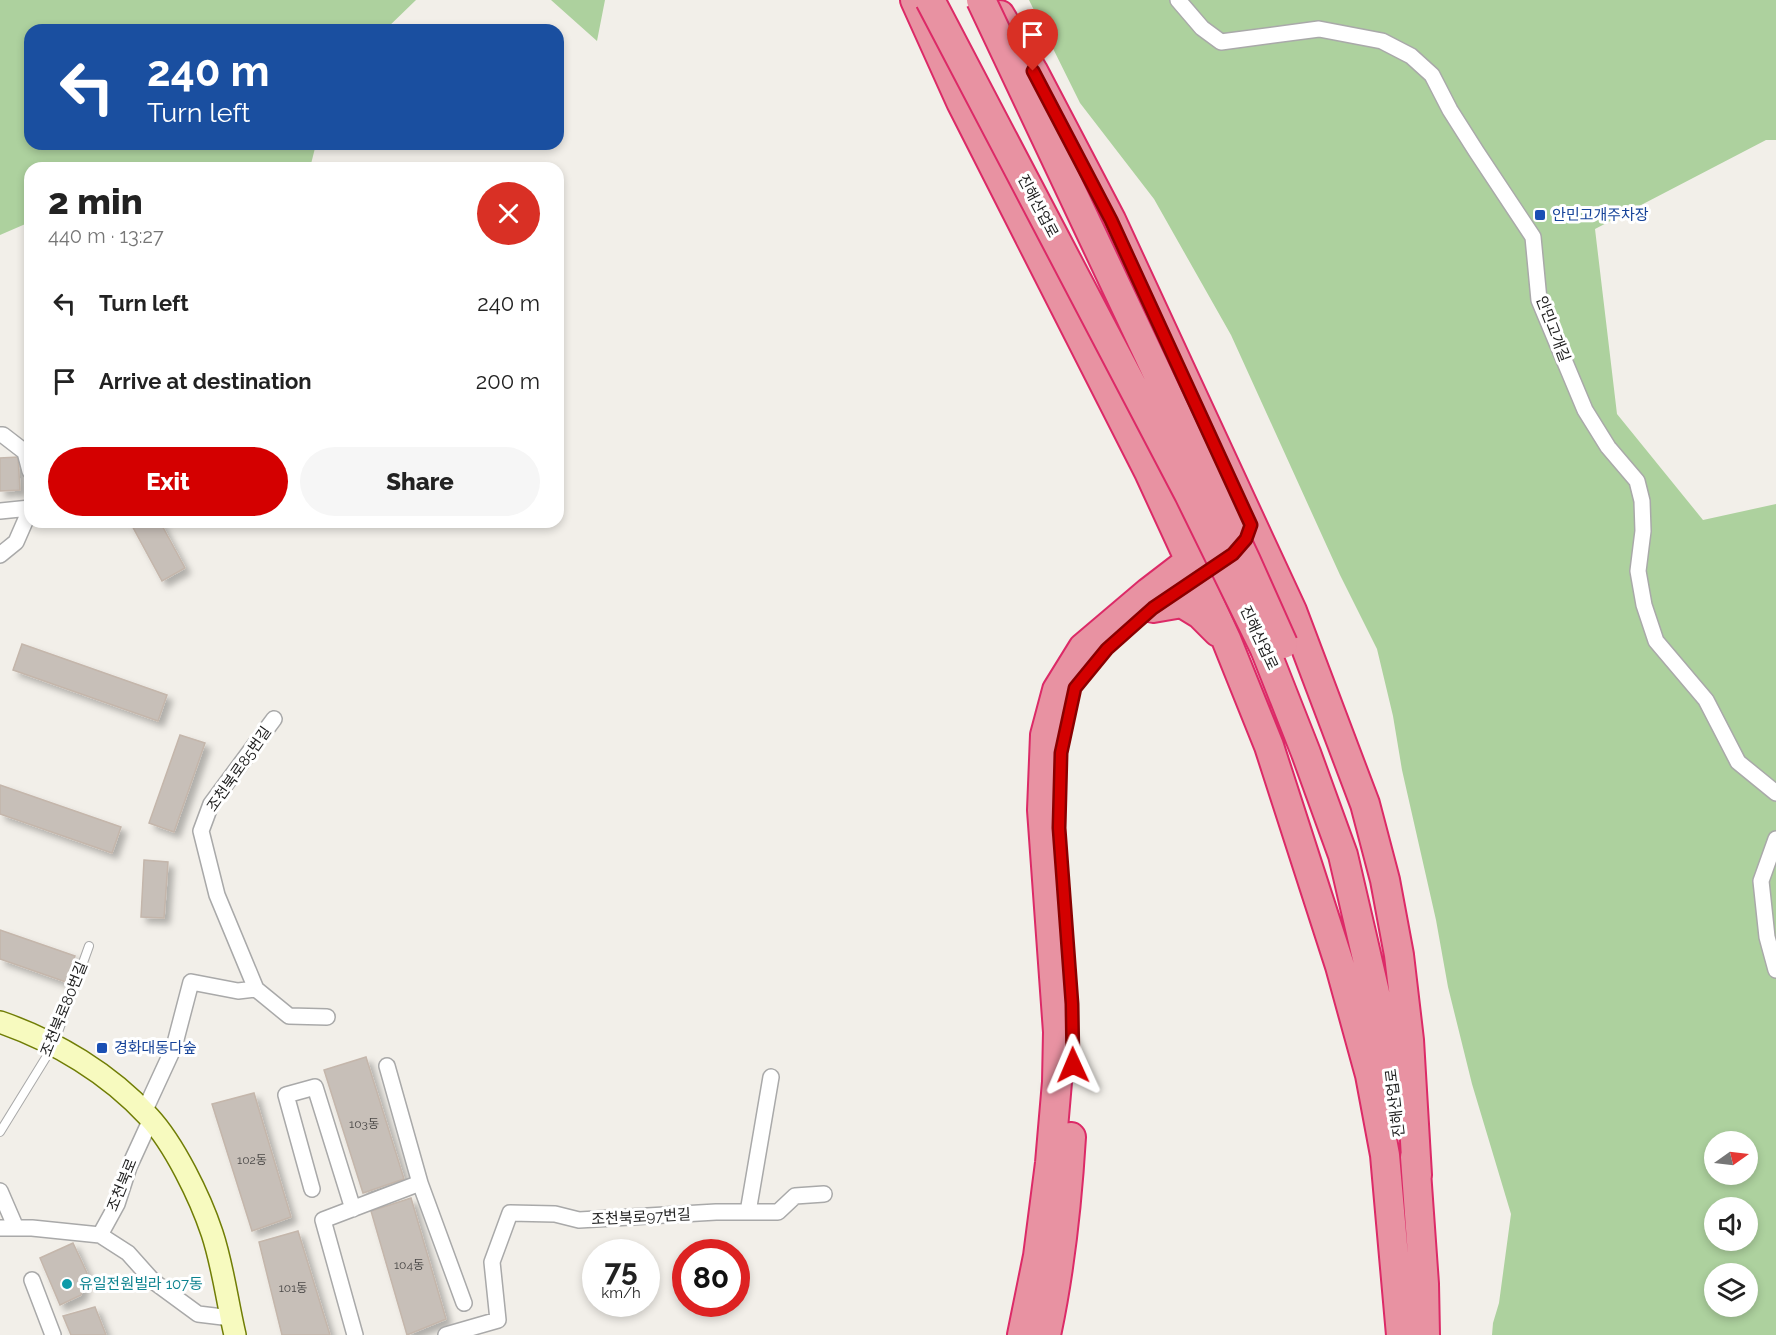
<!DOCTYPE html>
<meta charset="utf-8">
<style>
body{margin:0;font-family:Raleway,"Noto Sans KR",sans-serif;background:#f6f6f6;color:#222;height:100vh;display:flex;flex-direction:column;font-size:22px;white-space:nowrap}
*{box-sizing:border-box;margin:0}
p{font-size:20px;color:#767676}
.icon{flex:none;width:33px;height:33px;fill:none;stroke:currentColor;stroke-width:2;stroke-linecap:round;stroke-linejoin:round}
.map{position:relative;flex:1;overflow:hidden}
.drawer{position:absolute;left:24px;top:162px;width:540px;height:366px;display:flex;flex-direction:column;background:#fff;border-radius:18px;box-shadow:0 3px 9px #0003}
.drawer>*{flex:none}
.top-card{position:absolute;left:24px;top:24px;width:540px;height:126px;border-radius:18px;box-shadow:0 3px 9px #0003;background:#1a4fa0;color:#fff;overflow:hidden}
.needle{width:39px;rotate:76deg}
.buttons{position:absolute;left:1704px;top:1131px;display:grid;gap:12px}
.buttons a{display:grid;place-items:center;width:54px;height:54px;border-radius:50%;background:#fff;box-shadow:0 3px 9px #0003;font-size:30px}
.speed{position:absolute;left:582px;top:1239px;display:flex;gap:12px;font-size:30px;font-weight:700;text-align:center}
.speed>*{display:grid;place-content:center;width:78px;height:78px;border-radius:50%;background:#fff;box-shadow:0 3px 9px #0003;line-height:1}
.speed small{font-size:15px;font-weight:400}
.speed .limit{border:9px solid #d22;background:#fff;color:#111}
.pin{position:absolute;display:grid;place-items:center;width:51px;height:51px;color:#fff;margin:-62px -26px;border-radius:50% 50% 50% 0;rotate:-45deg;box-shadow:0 0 6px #0007}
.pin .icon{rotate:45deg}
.me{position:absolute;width:66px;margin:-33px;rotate:359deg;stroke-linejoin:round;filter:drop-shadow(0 0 4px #0008)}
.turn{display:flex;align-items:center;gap:21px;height:126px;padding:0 24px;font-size:27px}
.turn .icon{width:78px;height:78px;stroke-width:2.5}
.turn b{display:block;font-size:42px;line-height:51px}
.round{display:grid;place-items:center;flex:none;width:63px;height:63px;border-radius:32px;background:#f6f6f6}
.headline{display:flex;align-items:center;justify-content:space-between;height:102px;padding:0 24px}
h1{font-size:36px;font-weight:800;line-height:45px}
.cta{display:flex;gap:12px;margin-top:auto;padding:12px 24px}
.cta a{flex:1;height:69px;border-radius:36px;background:#d40000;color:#fff;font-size:24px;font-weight:800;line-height:69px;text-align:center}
.cta a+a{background:#f6f6f6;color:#222}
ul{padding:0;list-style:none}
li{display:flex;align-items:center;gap:18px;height:78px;padding:0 24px}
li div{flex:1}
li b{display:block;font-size:22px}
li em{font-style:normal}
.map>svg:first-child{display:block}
.forest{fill:#add19e;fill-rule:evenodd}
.building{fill:#c7bfb8;stroke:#c4b6ab;stroke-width:1.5;filter:url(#shadow)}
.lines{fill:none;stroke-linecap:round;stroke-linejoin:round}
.lane-casing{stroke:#a9a9a9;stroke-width:10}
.street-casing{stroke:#a9a9a9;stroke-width:18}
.secondary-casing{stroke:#707d05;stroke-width:24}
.highway-casing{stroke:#dc2a67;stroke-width:32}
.lane{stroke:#fff;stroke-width:8}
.street{stroke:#fff;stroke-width:15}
.secondary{stroke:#f7fabf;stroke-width:21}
.highway{stroke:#e892a2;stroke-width:28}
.highway-bridge-casing{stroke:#dc2a67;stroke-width:32;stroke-linecap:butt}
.highway-bridge{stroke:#e892a2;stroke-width:28}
.route-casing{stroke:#8a0000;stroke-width:15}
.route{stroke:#d40000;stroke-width:10}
.transit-dot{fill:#1a4fb4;stroke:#fff;stroke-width:2}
.culture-dot{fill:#0f9aa8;stroke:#fff;stroke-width:2}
.labels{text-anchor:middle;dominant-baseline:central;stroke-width:6;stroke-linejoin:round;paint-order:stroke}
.number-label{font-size:12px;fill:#4b4948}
.street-label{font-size:15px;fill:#222;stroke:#fff}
.transit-label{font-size:15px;fill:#164399;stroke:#fff;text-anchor:start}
.culture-label{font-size:15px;fill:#0d838f;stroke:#fff;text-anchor:start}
</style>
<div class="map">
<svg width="1776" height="1335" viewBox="0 0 1776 1335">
<defs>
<filter id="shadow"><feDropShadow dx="5.5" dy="5.5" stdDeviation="3" flood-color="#0004"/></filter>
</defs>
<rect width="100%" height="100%" fill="#f2efe9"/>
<path class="forest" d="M0,0h416l-31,30h-355v114h286l-6,24h-280v54l-30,13z
M551,0h54l-8,41z
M1029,0h747v140h-10l-171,89 22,185 86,106 73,-16v831h-284l1,-12 6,-20 12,-89 -39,-130 -24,-97 -12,-67 -34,-150 -9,-54 -16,-67 -37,-74 -109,-240 -77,-136 -74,-96zM1714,1142h34v32h-34zM1714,1208h34v32h-34zM1714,1274h34v32h-34z"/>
<path class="building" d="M18,457l2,33 -20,1v-33z
M130,522h30l25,46 -23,13z
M22,644l145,51 -9,26 -145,-51z
M180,735l25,8 -31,89 -25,-9z
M0,785l121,42 -9,26 -112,-39z
M144,860l24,2 -4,56 -23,-1z
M0,930l75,26 -9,26 -66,-23z
M366,1057l38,122 -41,14 -39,-123z
M254,1093l37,124 -39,14 -40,-127z
M411,1198l35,121 -39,16 -36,-124z
M298,1231l32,104h-48l-23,-93z
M73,1243l14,30 -6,22 -21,10 -20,-47z
M95,1307l11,28h-35l-8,-19z"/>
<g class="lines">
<defs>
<path id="lane" d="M0,1132l53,-86 36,-100"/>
<path id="street" d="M1178,0l24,28 19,14 98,-13 63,12 29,15 21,19 18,35 26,41 57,86 6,63 46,110 23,37 29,34 5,20 1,30 -5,40 6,34 12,36 50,59 32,62 38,31
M0,435h3l22,17 5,19
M0,511l30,-3
M0,555l16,-13 14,-32
M1776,839l-15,42 6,56 9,33
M256,989l-39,-94 -16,-64 10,-27 63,-85
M387,1066l33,117
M144,1112l30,-65 17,-65 47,9 18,-2 33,27 38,1
M312,1189l-26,-94 29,-8 38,122
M0,1191l16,37
M748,1212l23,-135
M0,1228h32l68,7 28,18 25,28 45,33 33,4
M100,1235l17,-31 12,-37 22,-48
M32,1280l21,55
M355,1335l-32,-115 97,-37 44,120
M446,1335l52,-15 -6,-58 18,-49 45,1 24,6 137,-8h62l17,-16 29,-2"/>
<path id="secondary" d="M0,1022c55,19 110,52 149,95 25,27 51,80 63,116 11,33 15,68 23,102"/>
<path id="highway" d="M915,0l46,102 188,370 77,167 43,107 71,220 30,109 15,80 16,180
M1000,15l33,56 78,149 181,391 73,193 20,76 14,75 10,85 8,135
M1153,608l29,-5 18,11 18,18
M1265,649l41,104 37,102 46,198 6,52
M1415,1157l9,127 1,51
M1022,1335l16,-79 12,-93 7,-81 1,-50 -16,-222 3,-75 12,-45 26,-42 66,-56 56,-43
M1046,1335c14,-66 21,-131 25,-198"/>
</defs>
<use href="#lane" class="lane-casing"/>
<use href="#street" class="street-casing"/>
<use href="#secondary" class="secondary-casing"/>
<use href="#highway" class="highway-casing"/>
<use href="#lane" class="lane"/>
<use href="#street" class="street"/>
<use href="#secondary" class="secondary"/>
<use href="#highway" class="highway"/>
<defs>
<path id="highway-bridge" d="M930,0l259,494 76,155
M981,0l265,561 37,83"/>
</defs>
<use href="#highway-bridge" class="highway-bridge-casing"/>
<use href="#highway-bridge" class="highway-bridge"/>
</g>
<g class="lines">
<defs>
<path id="route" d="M1033,71l78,149 140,305 -5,14 -13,15 -80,54 -46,41 -32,39 -14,65 -2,75 13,176 1,61"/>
</defs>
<use href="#route" class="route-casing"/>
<use href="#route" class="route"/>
</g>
<g class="transit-dot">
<rect x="1534" y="209" width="12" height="12" rx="3"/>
<rect x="96" y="1042" width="12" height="12" rx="3"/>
</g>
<circle class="culture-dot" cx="67" cy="1284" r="6"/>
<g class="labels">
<g class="number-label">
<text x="364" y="1124">103동</text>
<text x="252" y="1160">102동</text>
<text x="409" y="1265">104동</text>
<text x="293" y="1288">101동</text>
</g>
<g class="street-label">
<text transform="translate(1038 206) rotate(62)">진해산업로</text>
<text transform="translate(1553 329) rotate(69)">안민고개길</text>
<text transform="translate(1259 638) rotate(65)">진해산업로</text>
<text transform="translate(239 769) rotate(-55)">조천북로85번길</text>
<text transform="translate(64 1009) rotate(-68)">조천북로80번길</text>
<text transform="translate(1395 1103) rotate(-97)">진해산업로</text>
<text transform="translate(122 1185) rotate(-68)">조천북로</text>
<text transform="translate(641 1217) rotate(-3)">조천북로97번길</text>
</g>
<g class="transit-label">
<text x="1552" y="215">안민고개주차장</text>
<text x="114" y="1048">경화대동다숲</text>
</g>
<g class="culture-label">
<text x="79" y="1284">유일전원빌라 107동</text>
</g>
</g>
</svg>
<div class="buttons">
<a><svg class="needle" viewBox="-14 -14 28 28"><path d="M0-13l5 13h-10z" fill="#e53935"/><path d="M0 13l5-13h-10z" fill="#767676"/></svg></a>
<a><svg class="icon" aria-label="sound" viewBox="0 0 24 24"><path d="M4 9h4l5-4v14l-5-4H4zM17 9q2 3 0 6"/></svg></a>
<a><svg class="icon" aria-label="layers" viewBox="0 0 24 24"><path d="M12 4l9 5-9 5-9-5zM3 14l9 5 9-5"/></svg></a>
</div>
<div class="speed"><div>75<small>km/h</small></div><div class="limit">80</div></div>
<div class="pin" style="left:1033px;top:71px;background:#d93025"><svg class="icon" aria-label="arrive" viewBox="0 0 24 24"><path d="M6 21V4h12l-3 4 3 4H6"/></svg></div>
<svg class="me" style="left:1073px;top:1065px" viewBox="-20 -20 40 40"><path d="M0-17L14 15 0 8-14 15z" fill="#d40000" stroke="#fff" stroke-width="4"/></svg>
<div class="top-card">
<div class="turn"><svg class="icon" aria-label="left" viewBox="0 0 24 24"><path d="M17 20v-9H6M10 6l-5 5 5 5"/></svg><div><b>240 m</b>Turn left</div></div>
</div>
<section class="drawer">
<div class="headline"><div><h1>2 min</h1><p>440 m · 13:27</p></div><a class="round" style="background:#d93025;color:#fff"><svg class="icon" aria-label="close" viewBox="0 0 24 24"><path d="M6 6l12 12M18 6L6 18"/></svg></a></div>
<ul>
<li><svg class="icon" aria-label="left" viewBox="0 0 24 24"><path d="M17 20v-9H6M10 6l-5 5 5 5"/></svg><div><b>Turn left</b></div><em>240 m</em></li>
<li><svg class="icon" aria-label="arrive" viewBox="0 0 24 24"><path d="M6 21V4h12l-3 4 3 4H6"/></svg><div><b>Arrive at destination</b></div><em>200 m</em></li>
</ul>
<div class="cta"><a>Exit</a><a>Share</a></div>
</section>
</div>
